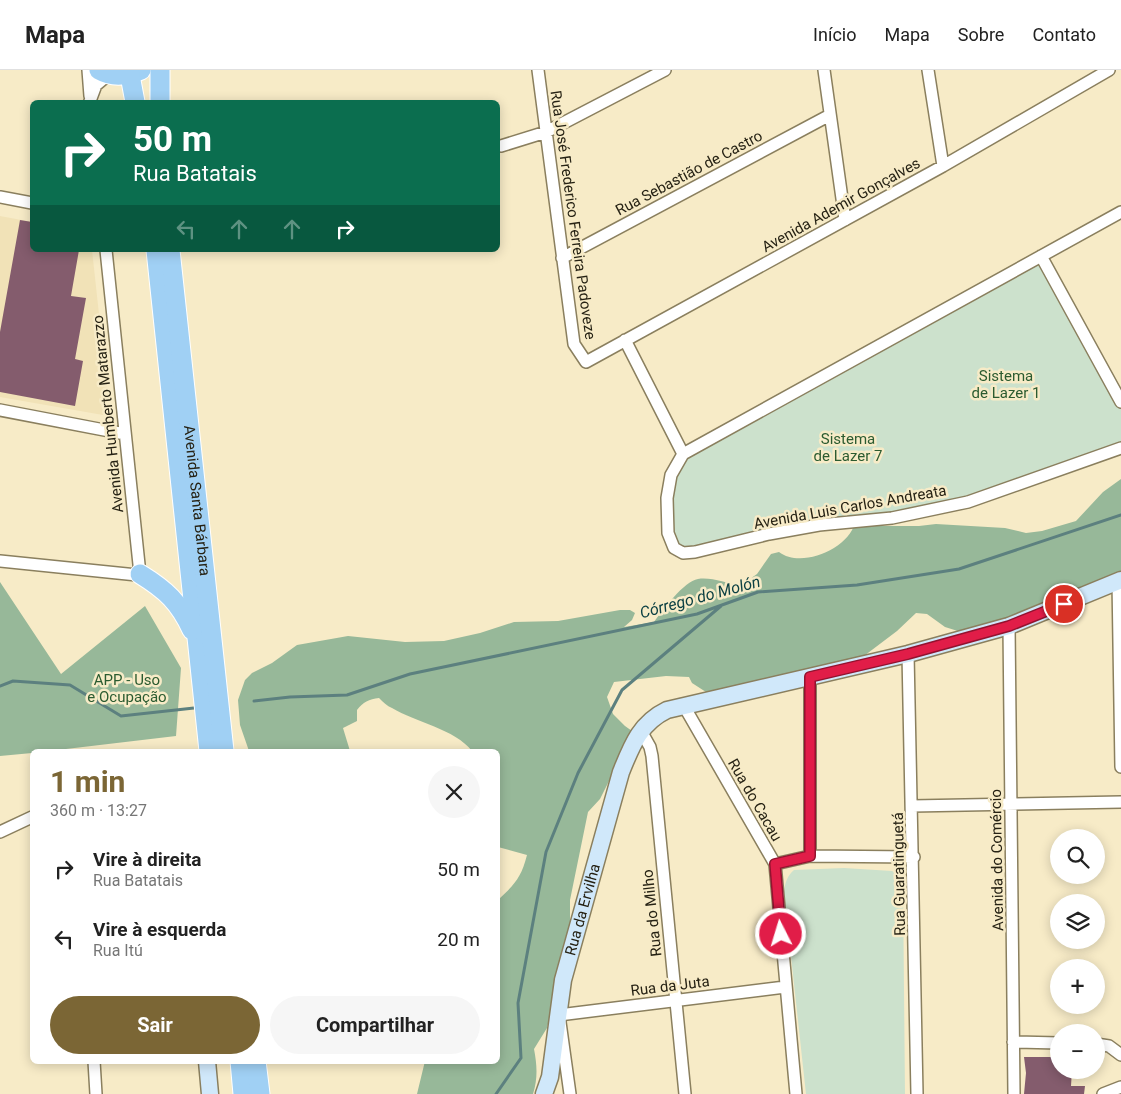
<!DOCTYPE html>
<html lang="pt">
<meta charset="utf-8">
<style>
body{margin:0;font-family:Roboto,sans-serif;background:#f6f6f6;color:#222;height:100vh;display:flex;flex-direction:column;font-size:19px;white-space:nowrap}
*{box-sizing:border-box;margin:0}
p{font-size:16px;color:#767676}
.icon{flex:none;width:28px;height:28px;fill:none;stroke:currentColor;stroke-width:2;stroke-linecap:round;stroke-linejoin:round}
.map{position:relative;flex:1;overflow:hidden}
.details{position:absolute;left:30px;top:679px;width:470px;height:315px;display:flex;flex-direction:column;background:#fff;border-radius:8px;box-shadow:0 2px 12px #0003}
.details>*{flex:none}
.top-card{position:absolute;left:30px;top:30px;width:470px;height:152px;border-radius:8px;box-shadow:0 2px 12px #0003;background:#0b6e4f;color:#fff;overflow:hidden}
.buttons{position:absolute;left:1050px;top:759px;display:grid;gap:10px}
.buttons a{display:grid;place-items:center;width:55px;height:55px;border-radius:50%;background:#fff;box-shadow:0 2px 12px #0003;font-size:25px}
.pin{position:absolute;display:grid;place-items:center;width:42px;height:42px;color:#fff;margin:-21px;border:2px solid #fff;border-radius:50%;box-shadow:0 1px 5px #0007}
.me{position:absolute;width:55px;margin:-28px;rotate:355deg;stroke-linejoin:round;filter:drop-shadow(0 0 4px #0008)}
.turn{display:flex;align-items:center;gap:18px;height:105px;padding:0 20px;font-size:22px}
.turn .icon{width:65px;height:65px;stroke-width:2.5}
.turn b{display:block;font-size:35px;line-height:42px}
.lanes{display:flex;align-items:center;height:48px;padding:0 20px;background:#0003;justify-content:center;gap:25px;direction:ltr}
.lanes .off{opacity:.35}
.round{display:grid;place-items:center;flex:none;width:52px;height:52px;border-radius:26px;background:#f6f6f6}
.overview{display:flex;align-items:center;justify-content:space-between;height:85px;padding:0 20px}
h1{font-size:30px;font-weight:700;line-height:38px;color:#7b6635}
.action{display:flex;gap:10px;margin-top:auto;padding:10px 20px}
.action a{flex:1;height:58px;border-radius:30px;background:#7b6635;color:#fff;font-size:20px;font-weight:700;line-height:58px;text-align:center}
.action a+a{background:#f6f6f6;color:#222}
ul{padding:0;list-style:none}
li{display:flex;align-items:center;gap:15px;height:70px;padding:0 20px}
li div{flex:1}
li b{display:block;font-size:19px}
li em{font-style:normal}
header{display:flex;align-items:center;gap:30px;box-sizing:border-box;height:70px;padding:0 25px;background:#fff;border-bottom:1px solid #e0e0e0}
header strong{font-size:24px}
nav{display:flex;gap:28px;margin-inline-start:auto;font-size:18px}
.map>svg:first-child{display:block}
.built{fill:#f1e2b7}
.green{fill:#cce1cc}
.forest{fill:#97b899}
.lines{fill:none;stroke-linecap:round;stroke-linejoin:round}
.stream{stroke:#5c807f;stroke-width:3}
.building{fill:#845c6d}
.street-casing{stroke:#8a7f5e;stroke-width:14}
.secondary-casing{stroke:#8a7f5e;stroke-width:19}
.primary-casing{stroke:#fff;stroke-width:21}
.street{stroke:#fff;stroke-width:11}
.secondary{stroke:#d0e8fa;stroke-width:16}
.primary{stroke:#a0d0f4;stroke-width:19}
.route-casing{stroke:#92132f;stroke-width:12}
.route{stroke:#e11d48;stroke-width:9}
.labels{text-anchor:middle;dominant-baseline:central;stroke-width:5;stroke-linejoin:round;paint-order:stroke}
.street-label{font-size:15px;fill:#262214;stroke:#f7ebc7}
.park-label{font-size:15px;fill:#2b5b30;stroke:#f7ebc7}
.water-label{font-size:16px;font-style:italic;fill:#0c4043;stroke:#f7ebc7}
</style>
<header>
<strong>Mapa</strong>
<nav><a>Início</a><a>Mapa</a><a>Sobre</a><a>Contato</a></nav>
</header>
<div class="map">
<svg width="1121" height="1024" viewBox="0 0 1121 1024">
<rect width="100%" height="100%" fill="#f7ebc7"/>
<path class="built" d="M0,146l32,6v28h60l17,156 -6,9 -103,-18z"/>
<path class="green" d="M1041,186l80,146v46l-153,54 -244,44 -50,2 -7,-50 16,-44z
M844,798l48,3 9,5 2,8 2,210h-99l-22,-202c1,-9 3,-16 10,-22z"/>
<path class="forest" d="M1121,409v100l-61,28 -99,25 -16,-5 -18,-13 -11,-1 -19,18 -41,31 -103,27 -47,3 -14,-9 -3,-6 -23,-1 -52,6 -7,15 6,17 12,12 14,10 -25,35 -14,28 -12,13 -18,88v35l-23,93 -13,21c3,16 4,29 -1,45h-116l8,-33h73v-161c17,-16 23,-22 29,-45l-29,-8v-96h-26c-17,-22 -57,-29 -80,-43 -5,-2 -9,-6 -13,-10 -10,1 -16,4 -22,12v11l-14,7 7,23h-101l-9,-26 -2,-25 7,-20 7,-7 20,-10 25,-18 51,-9 57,6 39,-1 36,-8 34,-11 44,-1 62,-11h10l5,3 -3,7 -8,7 30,-5c8,-11 30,-41 44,-43 13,-2 29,4 42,7l17,-12 14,-20 8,-2c22,17 69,-3 76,-29l-7,-5 30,8h41l17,-2 69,4 21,5 16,-2 34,-10 27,-29z
M0,512l61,92 84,-68 36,62 -5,68 -127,15h-17v2l-32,3z"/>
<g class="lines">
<path class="stream" d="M0,616l13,-5 57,4 51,31 73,-8
M254,631l36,-4 57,-2 63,-21 287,-60 61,-22 99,-7 102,-16 162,-54
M496,1024l25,-36 -3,-55 28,-151 32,-79 44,-83 99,-84"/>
</g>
<path class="building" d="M20,150l12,2v28h47l-8,46 15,2 -11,61 8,2 -8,45 -75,-14v-60z
M1024,987h35v13h13l-1,16h14l-1,8h-60l2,-21z"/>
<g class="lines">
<defs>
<path id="street" d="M88,0l2,26
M538,0l36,274 12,18 357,-196 166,-96
M824,0l21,150
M928,0l15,96
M90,31l6,-16 12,-10
M501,76l45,-14 119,-62
M0,127l32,6
M1121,142l-438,242 -12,21 -4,23 1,35 6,15 9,5 12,-1 74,-18 50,-9 73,-7 76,-16 153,-54
M1041,186l80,146
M562,188l268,-143
M625,270l58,114
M0,340l125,24
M0,491l137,14 3,-1 -34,-324
M1118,511l3,186
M1009,556l5,468
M908,584l9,440
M810,607v179
M684,636l91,158 21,230
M641,661l9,16 2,9 33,338
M912,736l209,-4
M0,762l32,-15
M775,794l35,-8 104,1
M1013,972l46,1
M1096,974l13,2 12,9
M94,991l2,33
M570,1024l-11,-79 226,-28
M1103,1024l18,-7"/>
<g id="secondary">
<path d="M207,991l3,33"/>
<path id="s1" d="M544,1024l6,-17 13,-97 58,-208c11,-27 19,-49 46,-62l241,-56 101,-28 112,-46"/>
</g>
<g id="primary">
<path d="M99,0c14,8 28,6 42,0"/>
<path d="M129,0l6,32"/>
<path d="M160,0v32"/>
<path d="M156,180l53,501"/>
<path id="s2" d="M170,180l54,501"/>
<path d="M140,504c26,16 39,28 52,56"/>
<path d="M240,991l3,33"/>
<path d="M256,991l4,33"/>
</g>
</defs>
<use href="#street" class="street-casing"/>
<use href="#secondary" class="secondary-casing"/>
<use href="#primary" class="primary-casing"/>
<use href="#street" class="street"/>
<use href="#secondary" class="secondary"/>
<use href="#primary" class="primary"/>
</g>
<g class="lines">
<defs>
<path id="route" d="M781,864l-6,-70 35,-8v-179l98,-23 101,-28 55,-22"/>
</defs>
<use href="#route" class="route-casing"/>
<use href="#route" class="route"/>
</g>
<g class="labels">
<g class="street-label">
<text transform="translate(689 103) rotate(-28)">Rua Sebastião de Castro</text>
<text transform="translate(841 135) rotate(-29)">Avenida Ademir Gonçalves</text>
<text transform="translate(573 145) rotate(82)">Rua José Frederico Ferreira Padoveze</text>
<text transform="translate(108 344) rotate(-96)">Avenida Humberto Matarazzo</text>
<text stroke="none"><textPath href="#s2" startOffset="252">Avenida Santa Bárbara</textPath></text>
<text transform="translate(850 437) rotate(-10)">Avenida Luis Carlos Andreata</text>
<text transform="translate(755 730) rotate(60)">Rua do Cacau</text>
<text transform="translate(997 790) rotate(-91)">Avenida do Comércio</text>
<text transform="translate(899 804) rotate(-91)">Rua Guaratinguetá</text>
<text stroke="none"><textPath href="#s1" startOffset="189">Rua da Ervilha</textPath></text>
<text transform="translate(652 843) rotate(-96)">Rua do Milho</text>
<text transform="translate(670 916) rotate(-7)">Rua da Juta</text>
</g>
<g class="park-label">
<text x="1006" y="306">Sistema<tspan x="1006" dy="17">de Lazer 1</tspan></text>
<text x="848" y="369">Sistema<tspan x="848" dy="17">de Lazer 7</tspan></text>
<text x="127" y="610">APP - Uso<tspan x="127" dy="17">e Ocupação</tspan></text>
</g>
<g class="water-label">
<text transform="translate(700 527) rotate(-15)">Córrego do Molón</text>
</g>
</g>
</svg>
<div class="buttons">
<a><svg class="icon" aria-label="search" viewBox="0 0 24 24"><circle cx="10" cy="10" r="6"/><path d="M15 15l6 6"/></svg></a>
<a><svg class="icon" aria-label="layers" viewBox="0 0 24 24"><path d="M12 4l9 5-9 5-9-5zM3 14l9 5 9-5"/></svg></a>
<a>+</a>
<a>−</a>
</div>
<div class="pin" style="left:1064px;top:534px;background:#d93025"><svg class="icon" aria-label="arrive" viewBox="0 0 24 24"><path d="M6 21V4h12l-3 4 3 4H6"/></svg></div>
<svg class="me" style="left:781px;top:864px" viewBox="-20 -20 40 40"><circle r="17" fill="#e11d48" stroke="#fff" stroke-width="3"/><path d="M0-11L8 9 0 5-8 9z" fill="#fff"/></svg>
<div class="top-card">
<div class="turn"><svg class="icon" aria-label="right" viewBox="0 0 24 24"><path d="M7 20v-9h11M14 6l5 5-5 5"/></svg><div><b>50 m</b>Rua Batatais</div></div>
<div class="lanes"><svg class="icon off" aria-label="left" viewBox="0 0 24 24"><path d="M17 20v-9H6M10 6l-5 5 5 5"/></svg><svg class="icon off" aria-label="ahead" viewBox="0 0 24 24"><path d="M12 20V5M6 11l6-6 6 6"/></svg><svg class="icon off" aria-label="ahead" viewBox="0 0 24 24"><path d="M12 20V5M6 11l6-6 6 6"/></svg><svg class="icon" aria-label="right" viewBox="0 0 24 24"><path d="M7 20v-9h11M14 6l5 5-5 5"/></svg></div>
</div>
<section class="details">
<div class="overview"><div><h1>1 min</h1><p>360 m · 13:27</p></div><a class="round"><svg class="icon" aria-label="close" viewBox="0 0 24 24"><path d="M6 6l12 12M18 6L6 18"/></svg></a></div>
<ul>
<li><svg class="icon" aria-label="right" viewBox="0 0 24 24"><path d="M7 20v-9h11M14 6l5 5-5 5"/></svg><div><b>Vire à direita</b><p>Rua Batatais</p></div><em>50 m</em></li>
<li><svg class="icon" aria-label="left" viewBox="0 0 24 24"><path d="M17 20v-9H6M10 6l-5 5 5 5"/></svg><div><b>Vire à esquerda</b><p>Rua Itú</p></div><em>20 m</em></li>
</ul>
<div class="action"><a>Sair</a><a>Compartilhar</a></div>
</section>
</div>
